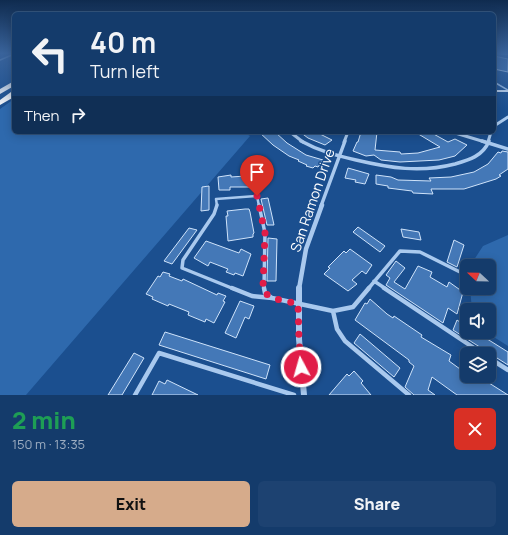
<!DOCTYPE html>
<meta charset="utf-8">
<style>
body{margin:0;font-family:Manrope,sans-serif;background:#1d4271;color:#f1f3f6;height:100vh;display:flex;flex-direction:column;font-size:15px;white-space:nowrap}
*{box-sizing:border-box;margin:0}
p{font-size:13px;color:#9dadc1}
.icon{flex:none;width:22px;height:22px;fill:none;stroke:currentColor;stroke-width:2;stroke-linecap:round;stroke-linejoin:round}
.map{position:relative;height:395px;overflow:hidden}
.details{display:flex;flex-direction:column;background:#143b6b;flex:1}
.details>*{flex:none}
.guide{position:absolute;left:12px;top:12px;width:484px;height:122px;border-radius:6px;box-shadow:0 2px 10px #0003,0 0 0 1px #33557e;background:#143b6b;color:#f1f3f6;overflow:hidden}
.needle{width:26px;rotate:292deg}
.buttons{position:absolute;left:460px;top:259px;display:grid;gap:8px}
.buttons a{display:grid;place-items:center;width:36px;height:36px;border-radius:6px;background:#143b6b;box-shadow:0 2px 10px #0003,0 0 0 1px #33557e;font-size:20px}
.pin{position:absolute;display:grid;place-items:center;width:34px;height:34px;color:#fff;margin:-41px -17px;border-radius:50% 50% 50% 0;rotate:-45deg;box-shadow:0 0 4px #0007}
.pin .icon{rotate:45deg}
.me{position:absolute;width:44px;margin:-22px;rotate:354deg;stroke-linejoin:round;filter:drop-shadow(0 0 3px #0008)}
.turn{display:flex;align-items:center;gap:14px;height:84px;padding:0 12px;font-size:18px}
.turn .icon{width:52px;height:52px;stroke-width:2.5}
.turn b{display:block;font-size:28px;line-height:34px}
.then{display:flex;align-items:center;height:38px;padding:0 12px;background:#0003;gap:8px;font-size:15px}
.round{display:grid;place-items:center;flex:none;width:42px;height:42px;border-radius:6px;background:#1d4271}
.summary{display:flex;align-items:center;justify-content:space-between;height:68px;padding:0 12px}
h1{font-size:24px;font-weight:800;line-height:30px;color:#1e9e55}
.action{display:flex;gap:8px;margin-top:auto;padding:8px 12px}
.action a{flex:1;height:46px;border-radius:6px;background:#d6ab8b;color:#111;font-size:16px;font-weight:800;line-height:46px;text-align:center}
.action a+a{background:#1d4271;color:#f1f3f6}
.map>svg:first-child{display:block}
.green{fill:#2e69ad}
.building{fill:#4478b7;stroke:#cfe3fa}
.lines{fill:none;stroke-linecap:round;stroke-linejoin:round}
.lane-far3{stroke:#a9c9ee;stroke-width:1.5}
.lane-far2{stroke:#a9c9ee;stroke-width:2.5}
.lane-far1{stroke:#a9c9ee;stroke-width:3.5}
.lane{stroke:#a9c9ee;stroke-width:4.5}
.street-far4{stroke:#a9c9ee;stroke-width:2}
.street-far3{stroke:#a9c9ee;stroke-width:3}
.street-far2{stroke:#a9c9ee;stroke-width:3.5}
.street-far1{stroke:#a9c9ee;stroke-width:4.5}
.street{stroke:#a9c9ee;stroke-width:6}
.secondary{fill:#d6e6fa;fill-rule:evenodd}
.highway{fill:#fff;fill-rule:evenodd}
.route{stroke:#e11d48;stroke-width:7;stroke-dasharray:0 12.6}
.labels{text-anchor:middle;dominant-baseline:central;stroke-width:3;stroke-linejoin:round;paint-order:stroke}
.near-street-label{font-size:14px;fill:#fff;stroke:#1b4f8f}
</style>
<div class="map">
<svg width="508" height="395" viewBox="0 0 508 395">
<rect width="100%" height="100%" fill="#1b4f8f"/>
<path class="green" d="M14,99v33h229l7,4 -224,259h-26v-286z
M508,235v111l-22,-14h3v-22h-17l-2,-22h19v-22h-19l13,-20z"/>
<path class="building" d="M494,56l14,3v13l-14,-3z
M259,132h16l12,11 19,12 17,5 -5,7 -3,-1 -2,2 -7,-2 1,-1 -9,-4 1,-1 -10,-4 -16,-11z
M300,132h16l16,8 -7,5 -17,-7z
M361,132h16l-2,18 25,2 1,2 17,-1 22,-6 -25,-15h15l18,10 7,-3 12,6 -12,11 -16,4 -39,2 -19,-2 -7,-5 -8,1 -13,-5 4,-9h1z
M502,151l6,1v17l-9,6 2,1 -5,3 -32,10h-33l2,5 -20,-1 -1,-2 -24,-3v-2l-12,-2v-9l15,2 7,3 33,1 -2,-3 22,-1 23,-5 14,-8 10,-12 3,1z
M348,168l21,6 -4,10 -10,-2 1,-2 -11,-2z
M246,174h12l2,13h-30v3h-11l-1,-13 13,-2v2l15,-1z
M209,186v24l-8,1 1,-24z
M268,198l6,27h-7l-6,-26z
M245,209h4l1,3 4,21 -1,1v3l-25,4 -2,-25h2l-1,-5z
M358,227l27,19 -5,6 -27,-20z
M189,228l8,2 -25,34 -8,-3z
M401,229l18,3 2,8 -18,-3z
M268,238l9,1 -1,42h-9z
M454,240l10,5 -7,22 -10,-5z
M206,241l33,12 2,-4 10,5 -8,22 -8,-3 -1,2 -8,-3 2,-3 -18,-7 -2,4 -14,-8z
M350,249l22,16 -6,9 -4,-3 -10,9 5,4 -9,7 -24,-17 6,-6 -2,-1 16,-16 2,2z
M396,261l9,7 -11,14 11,7 13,-23 14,6 -2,5 17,10 2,-5 14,10 -6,22 -9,-6 -5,15 -57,-38 4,-7 -4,-3z
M163,272l7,2 -1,2 13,5 1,-2 34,16 1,-2 8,3 -3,5 2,1 -11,21 -8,-4 -1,3 -17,-7 1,-3 -20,-8 -1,2 -16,-7 1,-2 -7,-3 12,-18 2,1z
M370,299l17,15 6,4 1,-2 28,19 -1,2 30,18 -2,6 11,8 2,-6 5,3v10h11l30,19h-51l-25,-18 -4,13 7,5h-21l-9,-8 9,-21 -5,-4v-2l-54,-40 10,-17 2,1z
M240,301l14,5 -5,13 -4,-2 -9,21 -11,-5z
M457,320l10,7v5h9l32,20v13l-55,-35z
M165,332l105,33 -4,14 -107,-34z
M360,334l40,34 -6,9 -40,-34z
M134,353l10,5 -22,37h-14z
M354,371l9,10 -2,2 10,12h-42l18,-21 2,2z
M167,380l31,15h-46l7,-14 6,3z"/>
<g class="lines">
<path class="lane-far3" d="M0,60l14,-6
M494,82l14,8"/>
<path class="lane-far2" d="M217,206l-1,-7 41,-3 2,10"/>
<path class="lane-far1" d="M217,205l-3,9 -31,46 -1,8 52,21
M259,205l6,28 -1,56
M374,281l12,8
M368,289l32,-38 20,1 40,20"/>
<path class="lane" d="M232,288l20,8 20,2 -7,-5 -1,-5
M384,288l99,66
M272,298l61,13 20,-4 16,-19
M333,311l4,18 8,12 64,54
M489,358l19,12
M135,395l24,-42 135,42"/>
<path class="street-far4" d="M496,53l12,1"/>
<path class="street-far3" d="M494,126l14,-9
M290,132l13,10
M452,132l33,10
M344,142l4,-10
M488,142l3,-10"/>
<path class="street-far2" d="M301,141c18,10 34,14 55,19 34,8 64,13 99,4 14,-4 28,-8 34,-23
M482,141l26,8
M321,206l24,-65"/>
<path class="street-far1" d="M299,289l7,-40 16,-44"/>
<path class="street" d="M299,288v51l5,56"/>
<path class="secondary" d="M494,90h14v2h-14z"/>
<path class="highway" d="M14,81v5l-14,8v-5z
M11,92h3v5l-14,8v-5z"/>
</g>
<linearGradient id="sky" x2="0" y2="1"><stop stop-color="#0f2b4f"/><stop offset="0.49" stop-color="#39639b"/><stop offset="1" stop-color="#39639b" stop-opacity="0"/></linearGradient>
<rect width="508" height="109" fill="url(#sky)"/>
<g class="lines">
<path class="route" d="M257,196l8,37 -2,53 2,7 7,5 26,6 1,35 2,28"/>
</g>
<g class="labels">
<g class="near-street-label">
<text transform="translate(312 200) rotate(-71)">San Ramon Drive</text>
</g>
</g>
</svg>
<div class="buttons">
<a><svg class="needle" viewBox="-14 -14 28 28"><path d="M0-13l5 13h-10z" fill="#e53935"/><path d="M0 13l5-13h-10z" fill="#9dadc1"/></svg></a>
<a><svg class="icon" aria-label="sound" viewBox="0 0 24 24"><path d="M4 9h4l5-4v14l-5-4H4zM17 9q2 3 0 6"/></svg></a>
<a><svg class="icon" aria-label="layers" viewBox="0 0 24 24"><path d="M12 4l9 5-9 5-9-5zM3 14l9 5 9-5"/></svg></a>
</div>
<div class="pin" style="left:257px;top:196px;background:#d93025"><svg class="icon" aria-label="arrive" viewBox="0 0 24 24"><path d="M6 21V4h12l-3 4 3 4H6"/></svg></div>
<svg class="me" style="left:301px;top:367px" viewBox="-20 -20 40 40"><circle r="17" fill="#e11d48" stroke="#fff" stroke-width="3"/><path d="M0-11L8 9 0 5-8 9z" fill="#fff"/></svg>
<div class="guide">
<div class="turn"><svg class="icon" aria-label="left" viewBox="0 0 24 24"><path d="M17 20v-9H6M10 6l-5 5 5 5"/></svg><div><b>40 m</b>Turn left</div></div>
<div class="then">Then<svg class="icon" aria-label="right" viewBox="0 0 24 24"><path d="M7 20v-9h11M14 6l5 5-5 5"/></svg></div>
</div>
</div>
<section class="details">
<div class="summary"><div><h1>2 min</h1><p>150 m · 13:35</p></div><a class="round" style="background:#d93025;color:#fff"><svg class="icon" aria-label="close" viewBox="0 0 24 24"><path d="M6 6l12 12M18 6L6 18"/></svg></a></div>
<div class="action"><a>Exit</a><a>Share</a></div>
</section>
